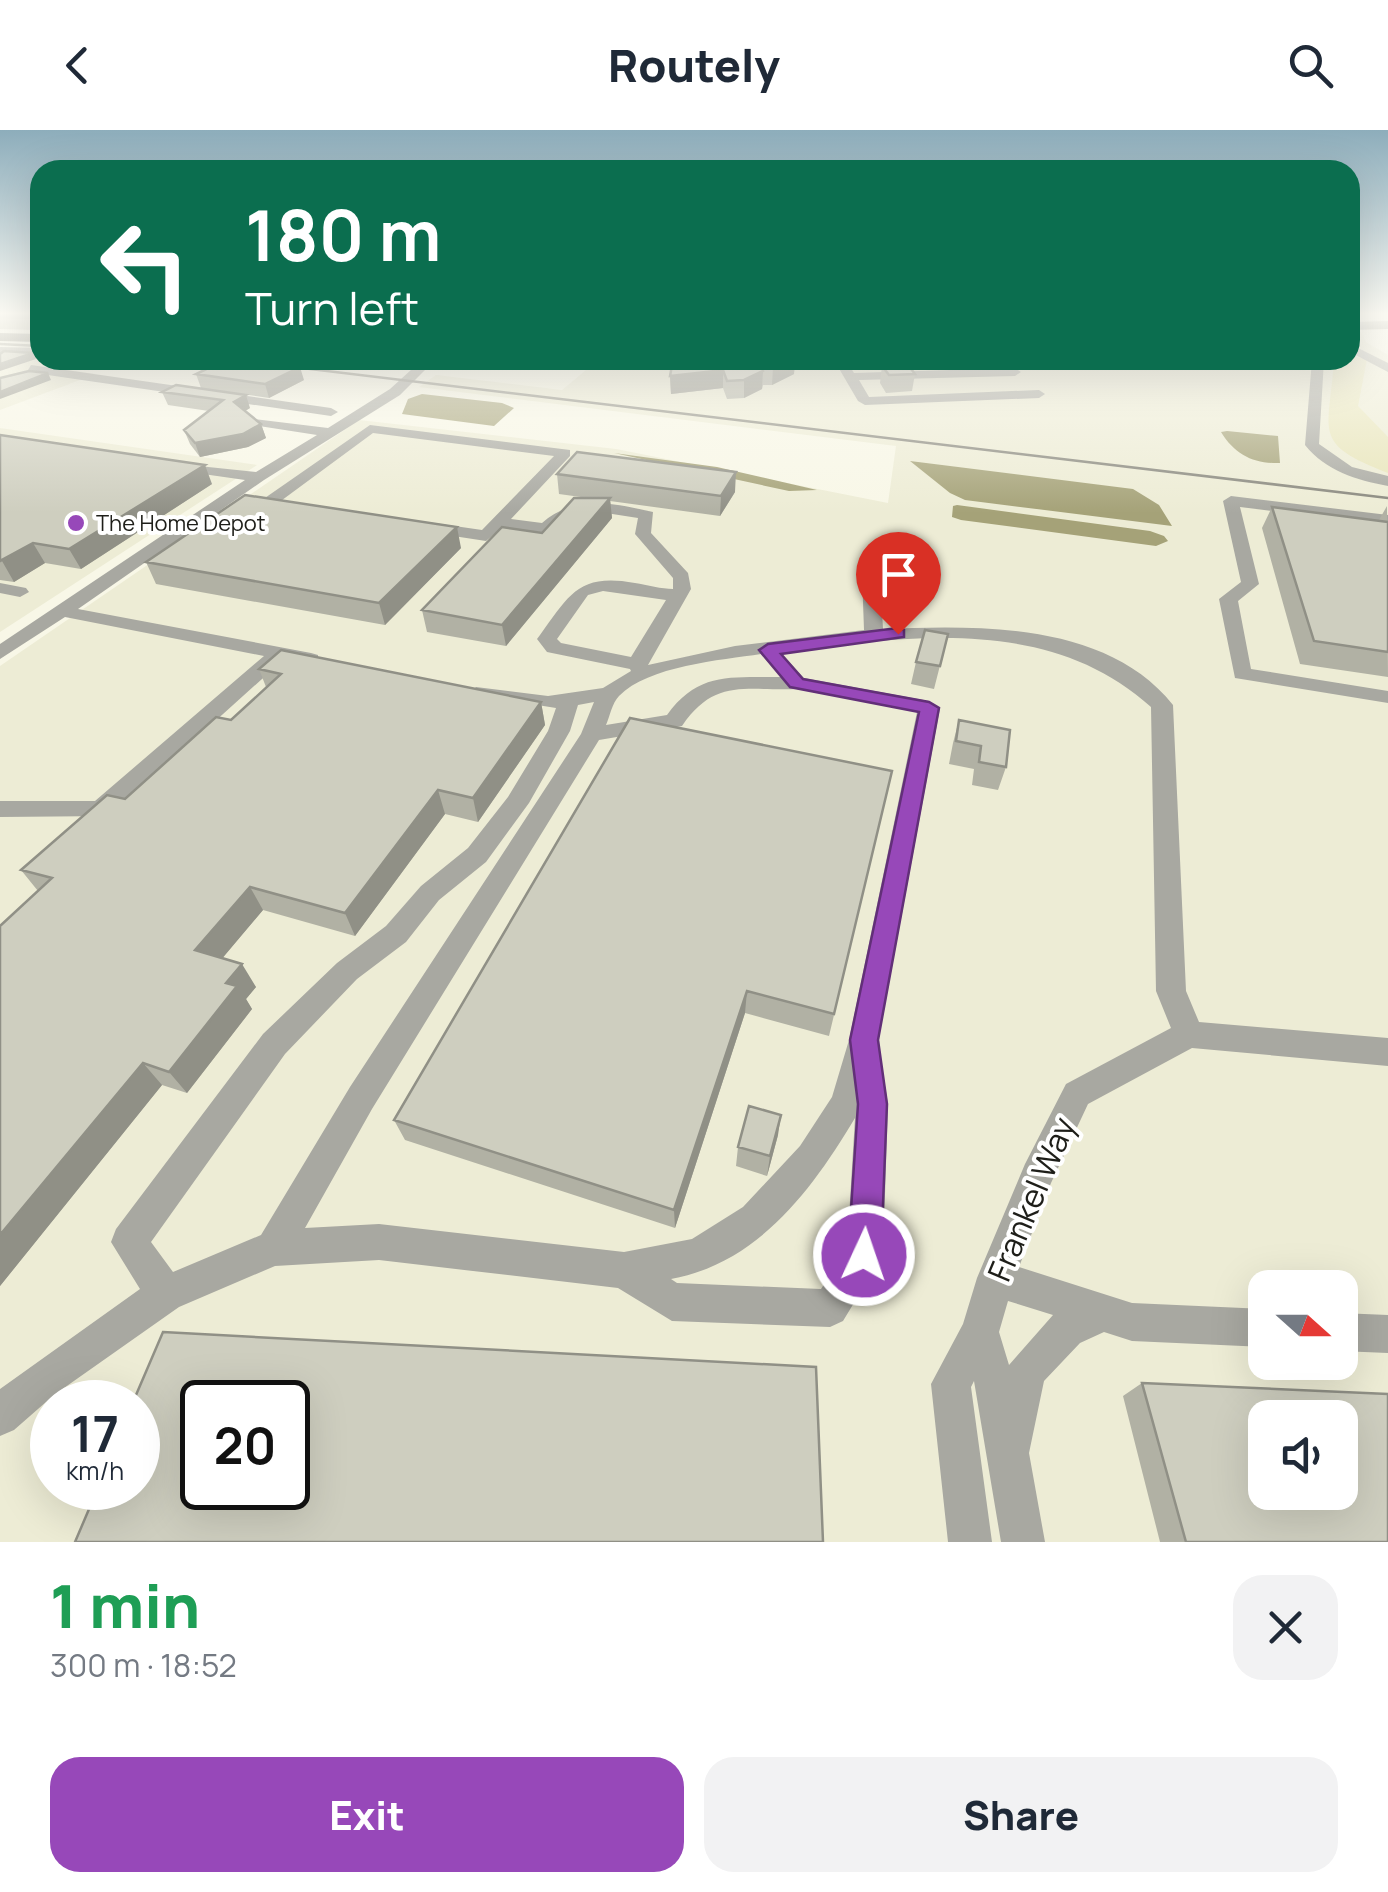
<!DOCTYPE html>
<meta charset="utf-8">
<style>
body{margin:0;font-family:Manrope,sans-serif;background:#f2f2f3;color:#1f2937;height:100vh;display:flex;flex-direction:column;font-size:38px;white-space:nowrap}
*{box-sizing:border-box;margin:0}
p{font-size:32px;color:#747a83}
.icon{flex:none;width:55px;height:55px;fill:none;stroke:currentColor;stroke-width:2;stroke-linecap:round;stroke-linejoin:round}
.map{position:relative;height:1412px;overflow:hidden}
.details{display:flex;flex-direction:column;background:#fff;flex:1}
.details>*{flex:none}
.hud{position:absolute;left:30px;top:30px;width:1330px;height:210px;border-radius:30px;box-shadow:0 10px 40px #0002;background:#0b6e4f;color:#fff;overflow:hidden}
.needle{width:65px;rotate:111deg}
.buttons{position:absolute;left:1248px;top:1140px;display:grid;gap:20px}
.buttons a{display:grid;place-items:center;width:110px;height:110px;border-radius:20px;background:#fff;box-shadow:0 10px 40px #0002;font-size:50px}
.speed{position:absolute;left:30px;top:1250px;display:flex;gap:20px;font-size:50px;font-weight:700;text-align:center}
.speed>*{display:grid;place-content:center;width:130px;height:130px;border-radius:50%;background:#fff;box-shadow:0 10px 40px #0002;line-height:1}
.speed small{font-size:25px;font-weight:400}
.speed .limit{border:5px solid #111;border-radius:15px;background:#fff;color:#111}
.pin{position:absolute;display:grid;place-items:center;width:85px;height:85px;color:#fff;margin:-102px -42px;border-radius:50% 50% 50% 0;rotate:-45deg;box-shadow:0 0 10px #0007}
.pin .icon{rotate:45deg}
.me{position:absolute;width:110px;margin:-55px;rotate:3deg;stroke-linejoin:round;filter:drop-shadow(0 0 8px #0008)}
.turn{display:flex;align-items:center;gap:35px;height:210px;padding:0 50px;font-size:45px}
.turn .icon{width:130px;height:130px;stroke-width:2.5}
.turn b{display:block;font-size:70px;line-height:85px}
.round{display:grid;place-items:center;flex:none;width:105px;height:105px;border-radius:30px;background:#f2f2f3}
.headline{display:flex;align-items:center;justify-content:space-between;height:170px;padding:0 50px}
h1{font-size:60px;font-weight:800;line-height:75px;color:#1e9e55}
.cta{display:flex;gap:20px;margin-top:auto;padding:20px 50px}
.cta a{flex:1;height:115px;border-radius:30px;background:#9748b9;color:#fff;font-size:40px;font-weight:800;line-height:115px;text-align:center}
.cta a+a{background:#f2f2f3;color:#1f2937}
header{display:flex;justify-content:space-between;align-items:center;height:130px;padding:0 50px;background:#fff;font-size:45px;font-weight:800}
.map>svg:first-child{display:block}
.built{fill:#edecd5;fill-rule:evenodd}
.green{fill:#e8e5ba}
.water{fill:#a5a278}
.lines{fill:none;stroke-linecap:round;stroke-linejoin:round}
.minor{fill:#a8a8a1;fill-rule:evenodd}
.major{fill:#69685d;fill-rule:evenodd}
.tram{stroke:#89887e;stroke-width:2.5}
.wall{fill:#b1b1a4}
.shaded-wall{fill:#909086}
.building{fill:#cecebf;stroke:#909086;stroke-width:2.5;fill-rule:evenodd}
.route{fill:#9748b9;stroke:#622f78;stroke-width:2.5}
.poi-dot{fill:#9748b9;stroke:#fff;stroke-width:4}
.labels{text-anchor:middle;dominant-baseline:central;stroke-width:8;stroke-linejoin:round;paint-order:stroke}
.far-poi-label{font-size:22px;fill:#1e1e19;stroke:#fff;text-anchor:start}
.near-street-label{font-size:32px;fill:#1e1e19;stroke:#fff}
</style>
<header><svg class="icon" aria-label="back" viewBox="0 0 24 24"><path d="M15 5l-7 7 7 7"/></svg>Routely<svg class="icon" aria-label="search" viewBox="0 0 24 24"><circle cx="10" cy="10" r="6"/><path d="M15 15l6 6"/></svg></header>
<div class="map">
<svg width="1388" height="1412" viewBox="0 0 1388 1412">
<rect width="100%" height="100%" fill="#f8f7e7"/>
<path class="built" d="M1361,202l5,10 22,13v1187h-1388v-876l359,-246 257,29 272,54 8,-57 -477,-59 17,-12 126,15 36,-30h752v-27zM1265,1158h75v74h-75zM52,1272h86v86h-86zM202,1272h86v86h-86zM1265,1288h75v74h-75z
M0,223l40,1v6h42l-20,9 34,5 -96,36z
M0,298l257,37 -257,167z"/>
<path class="green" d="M1350,226l17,3 -9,47 30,31v36c-77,-30 -59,-39 -54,-113h16z"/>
<path class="water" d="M422,264l80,9 12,5 -20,18 -92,-12 6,-15z
M1227,301l51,5 2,27c-26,1 -45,-8 -59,-31z
M614,323l103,14 100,23 -28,1z
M910,331l223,28 26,16 13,21 -207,-26 -15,-7z
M957,375l193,26 14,5 4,5 -12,5 -195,-26 -9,-3 1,-11z"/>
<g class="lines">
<path class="minor" d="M1350,214l38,19v9l-38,-20z
M0,217l40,1v8l-40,-3z
M422,230l12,1 -34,34 -136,85 -186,129 233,44 7,2v8l-35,-3 -173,156 -110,1v-16h95l169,-145 -199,-39 -65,42v-15l245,-164 -70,-10 -7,-4 2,-3 86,9 61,-37 -58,-9 -5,-1v-6l74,9 62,-39z
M834,230h12l8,13 161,-5 6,4 -6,4 -156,4 10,17 170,-7 6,4 -6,4 -174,7 -7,-4z
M1312,230h12l-5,84 33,23 36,9v10c-32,-6 -62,-15 -83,-41z
M31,235l300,43 7,4 -7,4 -304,-44z
M370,295l200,25v6l-59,63 31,4c33,-29 71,-20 111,-11l-2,21 37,40 3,16 -43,76 87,-19 129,-16 -2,-56 9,-5 9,5 3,55c95,-4 224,-7 290,76l13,286 13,31 189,16v28l-196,-18 -104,56 -37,79 -32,84 113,36 133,6v38l-133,-6 -28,-9 -24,11 -36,38 -15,72 16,89h-44l-27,-161 -3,6 21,155h-44l-17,-158 32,-60 14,-46 48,-114 41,-80 105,-56 -15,-37 -5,-284c-103,-93 -243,-70 -371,-55l24,26 125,23 11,7 -62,335 10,61 -5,151 -40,66 -13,6 -158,-6 -54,-33 -239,-28 -104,6 -96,41 -125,88 -40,35 -14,6v-47l140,-100 -29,-47 5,-13 147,-195 74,-71 49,-37 35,-40 47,-38 40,-51 40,-66 8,-23 -80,-13 -4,-4 4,-4 72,9 55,-8 28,-17 -1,-2 -83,-17 -10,-13 3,-4c30,-41 39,-62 95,-52 12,2 27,6 38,6v-11l-38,-44 3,-16 -45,-7 -18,3 -29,19 -43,-6 -17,14 -59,-9 -8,-5 8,-5 55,8 72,-74 -181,-23 -99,73h-12v-6zM603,461l63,9 -35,57 -70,-14 -4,-4 31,-44zM761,524l20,23c-50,1 -82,-6 -114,38l-61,10c4,-9 6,-22 13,-29 29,-30 102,-36 142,-42zM797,559l120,23 -68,328 -17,57 -32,49 -57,61 -51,32 -68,13 -245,-28 -74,4 67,-119 227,-369 83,-14c33,-48 62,-35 115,-37zM594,572l-13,32 -231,353 -89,148 -88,37 -22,-30 134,-188 72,-75 49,-37 33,-42 47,-38 43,-59 41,-72 8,-26zM855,988l-8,132 -26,39 -144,-6 -6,-4c87,-16 141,-89 184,-161zM1008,1171l45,14 -44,50 -10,-33z
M1231,366l157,19v10l-148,-18 19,77 -21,17 13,68 137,22v12l-153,-25 -16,-79 22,-17 -18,-81z
M0,453l26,5 3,4 -9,5 -20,-4z
M1340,1183l48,2v38l-48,-2z"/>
<path class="major" d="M1388,191v8l-38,1v-8z
M0,203l40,1v8l-40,-1z
M387,230h120l-7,4h-106z"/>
<path class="tram" d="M0,214l40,2
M235,230l1153,138"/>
</g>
<path class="wall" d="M0,185h40v36l-3,-6 1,-15 -38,-1z
M795,230l-1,14 -22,11h-9l-1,4 -18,9 -17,1 -4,-11 -52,6 -1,-18z
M882,236l33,8 -3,17 -26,2 -6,-10z
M196,244l108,6 -35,18 -68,-10z
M176,255l74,23 -5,3 16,13 5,14 -18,9 -48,10 -10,-13 -6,-14 25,-19 -41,-6 -6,-13z
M0,305l212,49 -131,85 -36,-6 -31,19 -14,-2z
M557,344l178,18 -15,24 -110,-15 2,17 -106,128 -79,-14 -5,-22 120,-77 46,-35 -29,-4z
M1387,376l1,171 -88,-13 -38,-136 10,-21 107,13z
M461,418l-76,77 -229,-41 -10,-22z
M948,504l-14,55 -23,-5 5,-22z
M259,539l282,33 4,23 -67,97 -33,-8 -90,122 -92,-26 -41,48 34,29 -10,12 6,10 -65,84 -25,-8 -162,201v-360l38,-35 -17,-21 104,-71 106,-79 35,-33z
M959,590l47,47 -8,23 -26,-5 2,-16 -25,-5 4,-21z
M892,641l-63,265 -84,-23 -70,215 -270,-88 -11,-20z
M778,1005l-11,41 -31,-10 2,-19z
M1142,1253l246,159h-228l-37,-146z"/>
<path class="shaded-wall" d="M33,223l3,6 -36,12v-7z
M788,230h7l-1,14 -22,11 1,-18z
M300,237l4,13 -35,18 -4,-14z
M723,240v18l-52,6 -1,-18z
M763,241l-1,18 -18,9v-18z
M48,243l3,7 -51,19v-7z
M246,265l4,13 -12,7 -4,-13z
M261,294l5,14 -18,9 -48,10 -5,-14z
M205,335l7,19 -131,85 -12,-20z
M736,342l-1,20 -15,24 1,-20z
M610,368l2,20 -106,128 -4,-21z
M457,397l4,21 -76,77 -6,-22z
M33,413l12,20 -31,19 -12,-21z
M541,572l4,23 -67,97 -5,-24z
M438,660l7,24 -90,122 -10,-23z
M250,757l13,23 -53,63 -15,-23z
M242,834l14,23 -10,12 6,10 -65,84 -18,-21 57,-89z
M747,861l-2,22 -70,215 -1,-18z
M143,933l19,22 -162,201v-51z
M781,985l-3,20 -11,41 3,-20z"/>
<path class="building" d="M0,185h40v3l-40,-1z
M40,195v21l-3,-1 1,-19z
M4,221l29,2 -33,11v-10z
M225,230h21l54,7 -35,17 -69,-10z
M673,230h115l-15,7h-11l1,4 -19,9 -17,1 -4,-11 -53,6z
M908,235l7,9 -26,1 -7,-9z
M29,241l19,2 -48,19v-14z
M176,255l70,10 -12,7 27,22 -18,10 -48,9 -11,-13 39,-30 -61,-8z
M0,305l205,30 -136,84 -36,-6 -33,18z
M577,322l159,20 -15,24 -164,-22z
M245,365l212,32 -78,76 -233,-41z
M574,368h36l-108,127 -80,-15 80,-83 40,6z
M1272,377l116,15v130l-74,-11z
M925,500l23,4 -8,32 -24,-4z
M281,520l260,52 -68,96 -35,-8 -93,123 -95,-26 -55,63 47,14 -16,19 11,3 -68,86 -26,-9 -143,172v-309l52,-48 -31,-8 86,-75 18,4 91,-82 15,3 50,-46 -22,-5z
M630,588l262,53 -58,243 -87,-23 -73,219 -280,-90z
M959,590l51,10 -4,37 -27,-5 2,-16 -25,-5z
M749,976l32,9 -11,41 -32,-9z
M163,1202l653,35 7,175h-748l23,-54h40v-86h-5zM202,1272h86v86h-86z
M1142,1253l246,11v148h-202zM1265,1288h75v74h-75z"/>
<linearGradient id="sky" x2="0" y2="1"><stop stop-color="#8dadbb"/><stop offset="0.48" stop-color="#fcfbf4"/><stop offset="1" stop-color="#fcfbf4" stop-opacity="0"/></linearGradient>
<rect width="1388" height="383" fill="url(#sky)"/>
<path class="route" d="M898,498l6,2v7l-123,17 22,25 126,23 10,6 -61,332 9,64 -6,151 -5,12 -12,5 -11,-5 -5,-12 10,-151 -8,-64 69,-328 -129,-25 -31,-37 9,-6z"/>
<circle class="poi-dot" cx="76" cy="393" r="10"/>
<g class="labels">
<g class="far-poi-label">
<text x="96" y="393">The Home Depot</text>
</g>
<g class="near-street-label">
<text transform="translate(1031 1069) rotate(-67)">Frankel Way</text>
</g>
</g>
</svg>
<div class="buttons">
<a><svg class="needle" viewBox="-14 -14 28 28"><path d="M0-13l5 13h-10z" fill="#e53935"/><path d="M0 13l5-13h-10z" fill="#747a83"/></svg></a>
<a><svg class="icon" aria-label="sound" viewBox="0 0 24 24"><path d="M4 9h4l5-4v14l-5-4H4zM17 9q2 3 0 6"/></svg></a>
</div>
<div class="speed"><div>17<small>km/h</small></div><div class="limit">20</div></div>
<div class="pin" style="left:898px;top:504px;background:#d93025"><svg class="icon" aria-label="arrive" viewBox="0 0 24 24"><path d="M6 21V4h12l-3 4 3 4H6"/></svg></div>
<svg class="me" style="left:864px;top:1125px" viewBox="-20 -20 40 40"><circle r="17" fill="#9748b9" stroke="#fff" stroke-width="3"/><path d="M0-11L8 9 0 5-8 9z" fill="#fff"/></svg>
<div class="hud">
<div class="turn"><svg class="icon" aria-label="left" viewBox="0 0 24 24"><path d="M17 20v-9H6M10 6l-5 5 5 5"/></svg><div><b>180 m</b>Turn left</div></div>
</div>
</div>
<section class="details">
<div class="headline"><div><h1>1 min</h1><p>300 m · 18:52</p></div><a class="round"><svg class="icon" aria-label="close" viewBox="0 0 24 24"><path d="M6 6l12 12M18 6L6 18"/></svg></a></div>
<div class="cta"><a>Exit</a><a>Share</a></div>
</section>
